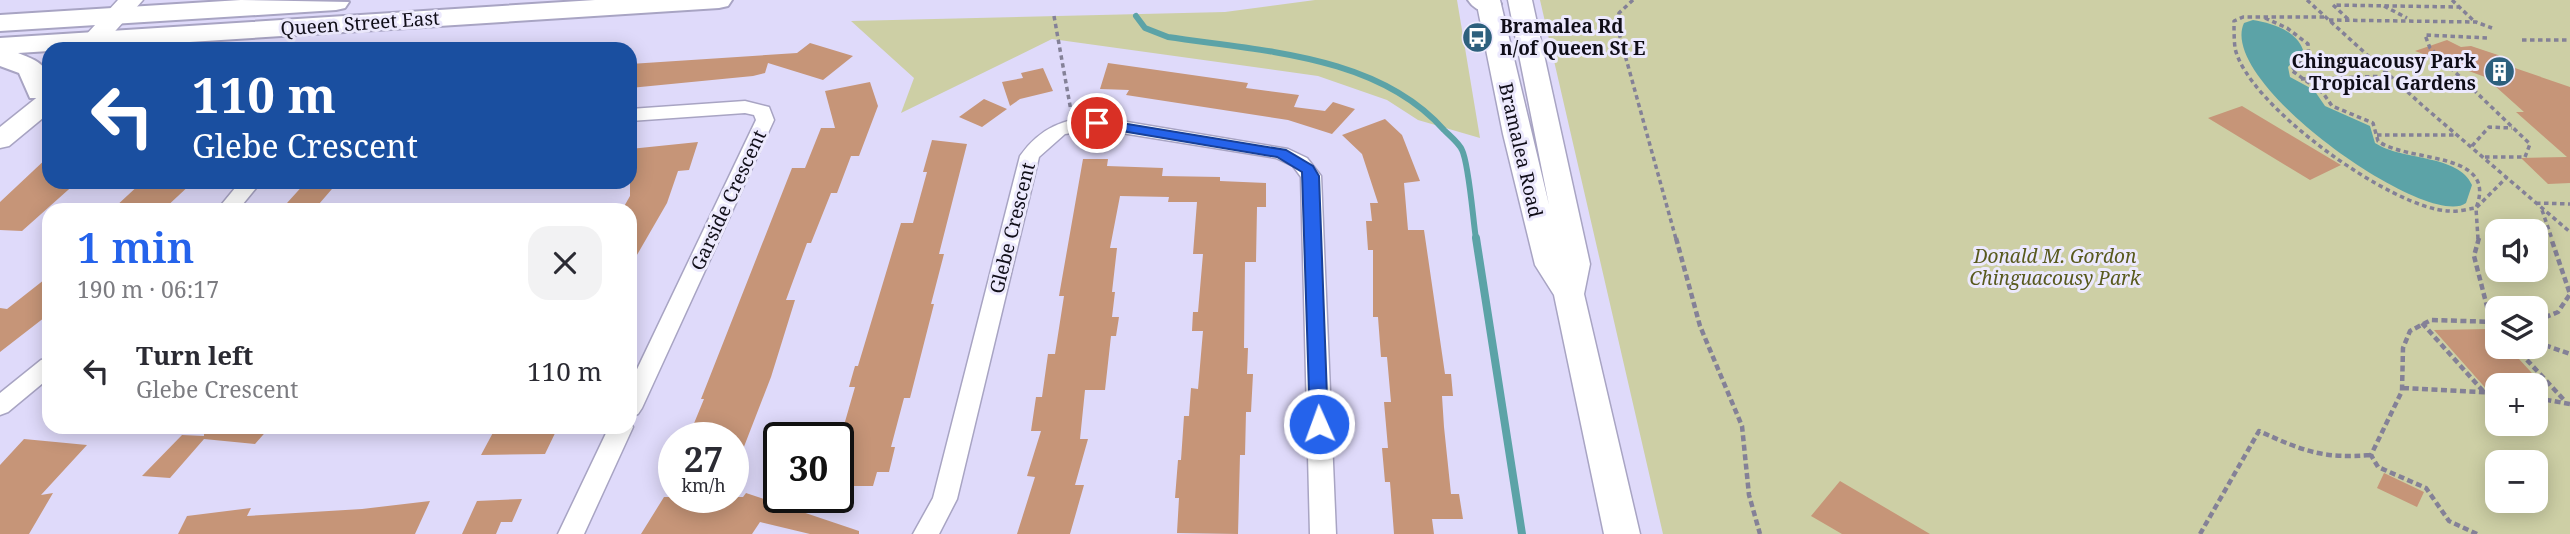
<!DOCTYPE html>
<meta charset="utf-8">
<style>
body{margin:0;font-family:"Noto Serif",serif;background:#f2f2f3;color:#2b2b33;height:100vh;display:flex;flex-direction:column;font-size:26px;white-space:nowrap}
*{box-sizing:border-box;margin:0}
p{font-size:23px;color:#7c7c81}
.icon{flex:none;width:38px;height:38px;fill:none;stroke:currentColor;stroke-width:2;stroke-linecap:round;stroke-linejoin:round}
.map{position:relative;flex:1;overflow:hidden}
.sheet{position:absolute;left:42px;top:203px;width:595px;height:231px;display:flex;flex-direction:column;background:#fff;border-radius:21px;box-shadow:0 4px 18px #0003}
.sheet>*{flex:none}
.hud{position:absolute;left:42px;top:42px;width:595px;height:147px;border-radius:21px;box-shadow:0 4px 18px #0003;background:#1a4fa0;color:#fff;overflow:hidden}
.controls{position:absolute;left:2485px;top:219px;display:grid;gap:14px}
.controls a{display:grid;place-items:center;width:63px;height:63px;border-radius:14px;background:#fff;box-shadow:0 4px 18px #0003;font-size:35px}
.speed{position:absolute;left:658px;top:422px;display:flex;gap:14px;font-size:35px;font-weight:700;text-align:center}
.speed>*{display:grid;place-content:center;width:91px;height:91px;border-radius:50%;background:#fff;box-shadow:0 4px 18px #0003;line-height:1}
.speed small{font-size:18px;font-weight:400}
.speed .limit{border:4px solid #111;border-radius:10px;background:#fff;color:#111}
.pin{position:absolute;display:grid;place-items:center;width:60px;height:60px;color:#fff;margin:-30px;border:4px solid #fff;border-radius:50%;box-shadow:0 2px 7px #0007}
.me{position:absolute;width:77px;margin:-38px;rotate:358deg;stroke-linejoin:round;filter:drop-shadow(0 0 5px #0008)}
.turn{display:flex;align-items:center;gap:24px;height:147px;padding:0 35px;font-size:32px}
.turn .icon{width:91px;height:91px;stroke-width:2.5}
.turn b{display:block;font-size:49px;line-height:60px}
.round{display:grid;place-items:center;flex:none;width:74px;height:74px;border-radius:21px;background:#f2f2f3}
.headline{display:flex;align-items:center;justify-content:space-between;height:119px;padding:0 35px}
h1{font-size:42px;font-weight:600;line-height:52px;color:#2563eb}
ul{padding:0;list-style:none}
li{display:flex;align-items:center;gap:21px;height:98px;padding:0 35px}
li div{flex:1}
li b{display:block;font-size:26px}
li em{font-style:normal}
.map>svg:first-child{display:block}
.green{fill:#cdcfa5;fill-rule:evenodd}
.water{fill:#5ca3a7}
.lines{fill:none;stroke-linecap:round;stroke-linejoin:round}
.stream-far1{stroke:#5ca3a7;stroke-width:6}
.stream{stroke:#5ca3a7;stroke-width:8}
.building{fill:#c69578}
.street-casing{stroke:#a8a4c3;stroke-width:3}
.secondary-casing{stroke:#a8a4c3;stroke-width:3}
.primary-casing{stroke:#a8a4c3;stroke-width:4}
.path-far1{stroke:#848197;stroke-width:3.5;stroke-dasharray:4.5 3.5;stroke-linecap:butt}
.path{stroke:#848197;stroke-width:4.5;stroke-dasharray:6 3.5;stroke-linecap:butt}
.street{fill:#fff;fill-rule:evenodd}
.secondary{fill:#fff;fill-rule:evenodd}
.primary{fill:#fff;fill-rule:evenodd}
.route{fill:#2563eb;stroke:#184099;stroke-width:2}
.labels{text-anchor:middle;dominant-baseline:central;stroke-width:6;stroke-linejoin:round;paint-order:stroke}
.street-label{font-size:19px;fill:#100e18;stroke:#ece9fd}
.poi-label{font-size:19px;font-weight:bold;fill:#100e18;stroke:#ece9fd;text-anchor:start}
.park-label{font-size:19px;font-style:italic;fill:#58591d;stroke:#ece9fd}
</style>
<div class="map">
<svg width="2570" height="534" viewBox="0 0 2570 534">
<rect width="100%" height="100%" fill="#dfdafa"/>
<path class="green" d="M1315,0h142l23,138 -62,-18 -31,-20 -69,-24 -266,-37 -151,74 13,-35 -63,-57 374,-9z
M1540,0h1030v534h-907zM2497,231h39v39h-39zM2497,308h39v38h-39zM2497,385h39v39h-39zM2497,462h39v38h-39z"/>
<path class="water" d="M2253,20c19,3 44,11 50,30l-15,17 2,10 24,13 11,16 45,20 5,17c27,18 84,11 97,42l-6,18c-37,28 -250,-120 -222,-180z"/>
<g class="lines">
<path class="stream-far1" d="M1136,16l9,12 23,9c93,14 210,18 276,93 6,6 15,13 18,20 7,14 11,70 14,89"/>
<path class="stream" d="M1476,238l46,296"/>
</g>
<path class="building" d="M2447,40l14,7 10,-1 27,9 14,12 58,20v96l-22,1 -27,-26 46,-1 -51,-45h8l-39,-35 -70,-26z
M810,43l43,13 -30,24 -55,-17 -3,10 -12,3 -123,12v-24l167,-11z
M1108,63l140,20 -2,5 53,7 -5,12 31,4 8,-9 22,7 -23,25 -44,-14 -162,-25 3,-5 -29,-1z
M1043,68l10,23 -33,8 -10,7 -8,-24 21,-4 -2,-5z
M870,82l8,24 -19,50h-8l-14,37h-6l-20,50h-4l-21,57h9l-24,77 -38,98v-37h-45l16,-39h-3l91,-231h13l16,-40h14l-10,-37z
M984,99l23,10 -25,18 -23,-10z
M2242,106l99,59 -31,15 -102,-62z
M1385,119l17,16 18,46 -16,2 4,47h16l21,144h6l2,22h-11l2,31 7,67h8l4,25h-31l2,15h-40l-4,-52h-5l-3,-34h6l-4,-46h7l-4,-45h-6l-3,-40h-5v-67h-5l-2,-29h6l-2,-18h8l-16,-49 -20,-19z
M932,140l35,4 -28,110h5l-13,50h3l-24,94h-6l-13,49h4l-6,25h-12l-4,14h-28l4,-15h-11v-25l17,-59h-6l6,-21h3l43,-143h12l14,-51h-4z
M698,142l-9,28 -11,1 -11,32 -37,64v-57h-8l8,-14v-47z
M49,156v26h28l-55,49 -22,-1v-28z
M1083,159h25l-1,7 56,2 -1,8 58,1v4l46,2v24h-9l-1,55h-11l-1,86h4l-1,26h6l-2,38h-5l-1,43h-5l-2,79 -61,-1 2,-35h-4l3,-38h3l3,-44h5l2,-28 7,1 5,-58h-11l1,-19h5l5,-58h-10l4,-52h-29l1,-5 -49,-1 -10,52h7l-5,44h3l-3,25h7l-3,19h-5l-6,54h-20l-5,49h8l-13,46h9l-14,49h-53l18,-57 -8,-1 14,-45h-10l5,-34h6l6,-43h7l9,-58h-5z
M142,182h51l-30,28 -49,-2z
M306,182h32l-19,22 -32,-1z
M49,276v38l-49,38v-44l7,1z
M2490,329l7,7v10h10l36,39h-46v16l-63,-71z
M204,427h66l-15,17 -51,-5 -34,39 -28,-2 40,-41 22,1z
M496,427h62l-13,27 -64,1z
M24,439l63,6 -46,50 12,-2 -24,41h-29v-69z
M2384,473l40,19 -7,15 -40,-19z
M1840,481l90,53h-88l-31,-18z
M746,493l113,38v3h-49l-50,-12 -8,12h-111l23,-37h79z
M522,499l-10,23h-11l-5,12h-34l15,-33z
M430,501l-15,33h-237l9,-18 64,-8 -4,8 115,-7z"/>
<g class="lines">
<defs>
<path id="street" d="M745,101l24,6 5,13 -132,288 -4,6 -8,3v-33l126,-264 -2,-5 -9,-2 -115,8v-12z
M1097,117l191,32 19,9 14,18 15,358h-26l-9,-357 -8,-11 -17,-8 -179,-29 -32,5 -26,23 -82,342 -18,35h-26l20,-36 87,-342c20,-28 44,-38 77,-39z
M240,182h21l-23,28h-21z
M49,358v20l-41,34 -8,3v-22l41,-33z
M630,422l3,5 -49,107h-26l51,-107h21z"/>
<path id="secondary" d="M118,0h25l-44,49h-26z
M1476,0h24l49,205 -41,-205h24l58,264 -6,30 56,240h-36l-50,-239 -19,-30 -32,-131z
M49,92v21l-40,33 -9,2v-21l40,-32z"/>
<path id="primary" d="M241,0l108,2 -4,6 -9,2 -336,21v-16z
M595,0h137l-4,6 -9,2 -701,45c28,11 31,14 31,45h-19l-11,-25 -19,-7v-28z
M1468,0h30l3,4 -4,6c-12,3 -22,1 -29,-10z"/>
</defs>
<use href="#street" class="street-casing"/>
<use href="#secondary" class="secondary-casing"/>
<use href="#primary" class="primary-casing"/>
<path class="path-far1" d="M1633,0l-14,13 -2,13 59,213
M2307,0l115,105 148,127
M2452,0l23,22
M2384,6l23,12
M1054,16l17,95
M2265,18l22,10 21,16 1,13 -18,13 32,23 9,13 41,17 5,18c29,22 121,9 98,67 -8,1 -18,4 -27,3 -57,-2 -202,-106 -214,-163 -1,-9 -1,-18 -1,-27l9,-4h81
M2348,19l-15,-14 126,2
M2329,20l147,2 16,6
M2522,40h48
M2301,79l89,-3
M2377,135h78
M2472,146l17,-19 23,1
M2485,157h40l5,-13 -100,-96 -5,-13 64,3
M2536,203l34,1
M2542,210l10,29
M2478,239l-2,-31 31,-31"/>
<path class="path" d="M1676,238l24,88 42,100 7,69 11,39
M2479,238l-5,18 17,66 6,7
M2536,321l22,-9 12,-18 -19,-56
M2422,323l61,68
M2536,342l34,12
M2514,346l51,55
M2403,388l94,5
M2536,398l34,6
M2200,534l59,-103c44,20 64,28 112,24
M2477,534l-28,-13 -23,-33 -48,-21 -7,-12 31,-64 1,-43 7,-17 21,-11 66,2"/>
<use href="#street" class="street"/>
<use href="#secondary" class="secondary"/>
<use href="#primary" class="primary"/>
</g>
<path class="route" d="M1097,119l189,31 27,16 6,10 9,248 -3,4 -6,2 -9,-6 -8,-252 -25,-15 -185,-31 -2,-3z"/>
<defs>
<symbol id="bus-disc" viewBox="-11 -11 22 22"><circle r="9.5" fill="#2d607d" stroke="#ece9fd"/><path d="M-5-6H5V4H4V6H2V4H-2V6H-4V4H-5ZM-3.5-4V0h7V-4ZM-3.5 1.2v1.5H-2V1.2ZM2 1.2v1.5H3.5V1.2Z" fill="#fff"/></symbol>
<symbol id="building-disc" viewBox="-11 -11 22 22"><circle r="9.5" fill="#2d607d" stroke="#ece9fd"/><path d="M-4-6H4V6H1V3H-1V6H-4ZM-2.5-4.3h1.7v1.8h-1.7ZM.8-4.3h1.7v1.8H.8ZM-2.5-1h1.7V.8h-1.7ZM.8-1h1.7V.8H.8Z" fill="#fff"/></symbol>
</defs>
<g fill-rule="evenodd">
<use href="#bus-disc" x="1460" y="20" width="35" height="35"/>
<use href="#building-disc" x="2482" y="54" width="35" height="35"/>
</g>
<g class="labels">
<g class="street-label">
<text transform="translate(360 23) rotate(-4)">Queen Street East</text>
<text transform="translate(1521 150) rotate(77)">Bramalea Road</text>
<text transform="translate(728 200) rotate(-65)">Garside Crescent</text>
<text transform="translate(1012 228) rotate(-76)">Glebe Crescent</text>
</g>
<g class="poi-label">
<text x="1500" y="26">Bramalea Rd<tspan x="1500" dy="22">n/of Queen St E</tspan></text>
<text x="2476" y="61" text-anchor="end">Chinguacousy Park<tspan x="2476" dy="22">Tropical Gardens</tspan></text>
</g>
<g class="park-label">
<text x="2055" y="256">Donald M. Gordon<tspan x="2055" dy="22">Chinguacousy Park</tspan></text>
</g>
</g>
</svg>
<div class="controls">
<a><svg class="icon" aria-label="sound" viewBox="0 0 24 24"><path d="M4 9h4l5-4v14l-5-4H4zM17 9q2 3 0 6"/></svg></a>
<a><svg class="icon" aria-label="layers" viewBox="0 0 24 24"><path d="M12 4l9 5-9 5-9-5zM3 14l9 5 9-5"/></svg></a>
<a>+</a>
<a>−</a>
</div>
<div class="speed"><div>27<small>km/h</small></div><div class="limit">30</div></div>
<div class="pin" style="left:1097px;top:123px;background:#d93025"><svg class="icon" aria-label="arrive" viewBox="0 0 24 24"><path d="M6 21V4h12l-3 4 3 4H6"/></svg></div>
<svg class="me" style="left:1319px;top:424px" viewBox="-20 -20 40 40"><circle r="17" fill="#2563eb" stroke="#fff" stroke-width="3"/><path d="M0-11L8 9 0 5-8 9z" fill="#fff"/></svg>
<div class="hud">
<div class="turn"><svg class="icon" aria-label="left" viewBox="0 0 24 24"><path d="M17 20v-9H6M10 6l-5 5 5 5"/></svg><div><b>110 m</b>Glebe Crescent</div></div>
</div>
<section class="sheet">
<div class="headline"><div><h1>1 min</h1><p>190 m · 06:17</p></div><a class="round"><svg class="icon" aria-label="close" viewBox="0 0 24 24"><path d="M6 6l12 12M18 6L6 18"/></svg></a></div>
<ul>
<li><svg class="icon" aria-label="left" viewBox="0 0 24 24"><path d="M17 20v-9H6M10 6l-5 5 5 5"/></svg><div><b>Turn left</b><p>Glebe Crescent</p></div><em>110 m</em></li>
</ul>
</section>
</div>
